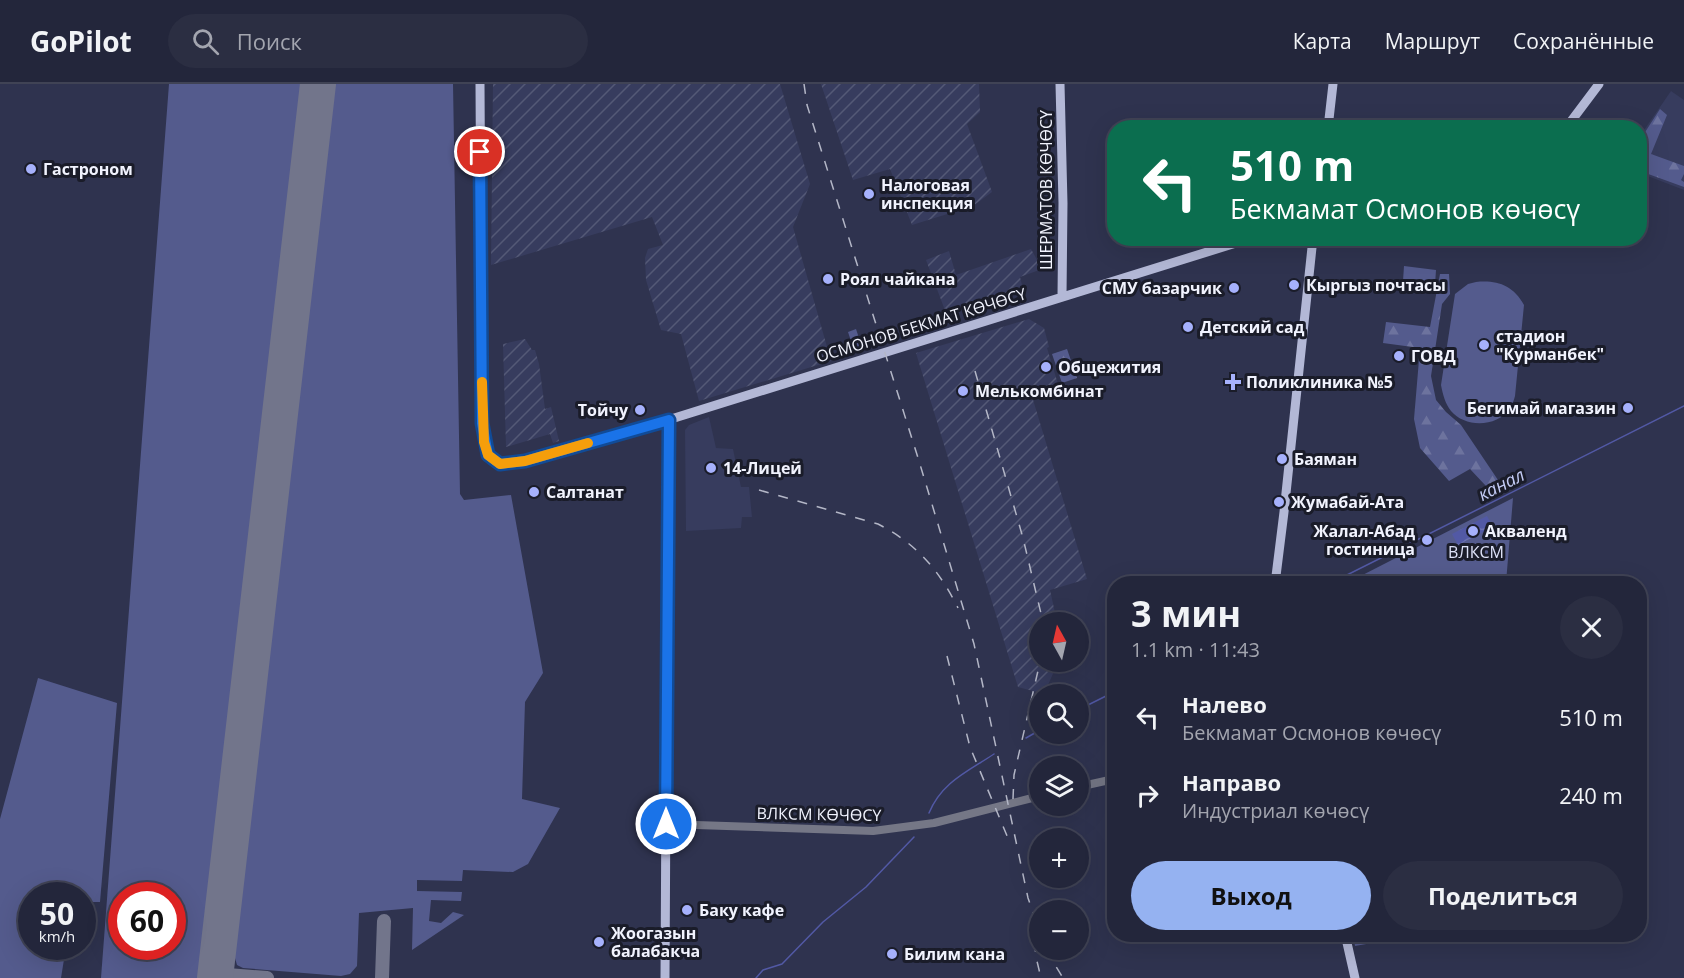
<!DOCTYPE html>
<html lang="ru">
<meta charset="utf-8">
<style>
body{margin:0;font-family:"Open Sans",sans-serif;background:#2b2e42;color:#f1f3f6;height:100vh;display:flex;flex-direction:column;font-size:22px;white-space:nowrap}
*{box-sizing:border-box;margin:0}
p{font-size:20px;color:#a3a5af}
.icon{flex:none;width:33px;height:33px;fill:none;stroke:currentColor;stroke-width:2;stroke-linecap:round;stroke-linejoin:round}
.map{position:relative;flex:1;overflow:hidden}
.panel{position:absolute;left:1107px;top:492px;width:540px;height:366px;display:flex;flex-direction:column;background:#23263b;border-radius:24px;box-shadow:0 6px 24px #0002,0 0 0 2px #404355}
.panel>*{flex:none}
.banner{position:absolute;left:1107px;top:36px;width:540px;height:126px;border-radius:24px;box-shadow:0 6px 24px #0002,0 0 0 2px #404355;background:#0b6e4f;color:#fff;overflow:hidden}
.needle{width:39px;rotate:352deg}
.tools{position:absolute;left:1029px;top:528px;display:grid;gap:12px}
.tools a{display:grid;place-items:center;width:60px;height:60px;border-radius:50%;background:#23263b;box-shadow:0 6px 24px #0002,0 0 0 2px #404355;font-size:30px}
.speed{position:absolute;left:18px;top:798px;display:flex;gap:12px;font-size:30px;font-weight:700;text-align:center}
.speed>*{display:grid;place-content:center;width:78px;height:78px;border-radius:50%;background:#23263b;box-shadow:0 6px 24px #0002,0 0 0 2px #404355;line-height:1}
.speed small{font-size:15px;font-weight:400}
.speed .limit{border:9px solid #d22;background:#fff;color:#111}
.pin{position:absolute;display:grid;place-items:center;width:51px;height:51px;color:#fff;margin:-26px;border:3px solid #fff;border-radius:50%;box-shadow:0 2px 6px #0007}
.me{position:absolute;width:66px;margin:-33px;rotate:0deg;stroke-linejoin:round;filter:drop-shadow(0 0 4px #0008)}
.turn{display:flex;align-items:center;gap:21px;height:126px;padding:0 24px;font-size:27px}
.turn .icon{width:78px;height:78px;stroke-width:2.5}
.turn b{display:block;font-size:42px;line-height:51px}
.round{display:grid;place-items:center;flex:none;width:63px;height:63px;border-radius:32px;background:#2b2e42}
.head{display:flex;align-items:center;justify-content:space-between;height:102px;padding:0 24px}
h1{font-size:36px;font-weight:700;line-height:45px}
.button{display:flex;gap:12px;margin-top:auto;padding:12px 24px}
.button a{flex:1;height:69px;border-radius:36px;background:#95b2f1;color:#111;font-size:24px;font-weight:700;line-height:69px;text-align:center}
.button a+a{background:#2b2e42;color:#f1f3f6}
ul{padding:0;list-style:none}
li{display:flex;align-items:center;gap:18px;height:78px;padding:0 24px}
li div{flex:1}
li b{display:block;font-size:22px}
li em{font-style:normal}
header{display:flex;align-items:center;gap:36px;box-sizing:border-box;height:84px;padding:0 30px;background:#23263b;border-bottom:2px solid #404355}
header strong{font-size:28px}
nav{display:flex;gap:33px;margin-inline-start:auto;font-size:21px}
.search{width:420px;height:54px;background:#2b2e42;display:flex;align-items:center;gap:15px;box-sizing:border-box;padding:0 21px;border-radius:33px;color:#a3a5af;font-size:22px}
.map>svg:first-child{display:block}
.built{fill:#373c5e}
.industrial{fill:url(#industrial-furrows)}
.green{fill:#545b8d;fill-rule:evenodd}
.forest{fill:url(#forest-firs)}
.water{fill:url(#water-waves)}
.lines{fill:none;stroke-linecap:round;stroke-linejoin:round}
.stream{stroke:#5259a5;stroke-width:1.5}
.taxiway{stroke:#72758b;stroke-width:14}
.runway{stroke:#72758b;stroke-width:36}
.minor{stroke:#757786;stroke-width:8}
.major{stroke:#b3b8d6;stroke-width:9}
.rail{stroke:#b4b7c7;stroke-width:1.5;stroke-dasharray:10 10;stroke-linecap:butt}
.route-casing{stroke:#114b97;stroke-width:15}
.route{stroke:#1a73e8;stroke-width:10}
.slow{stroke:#f59e0b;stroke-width:10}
.poi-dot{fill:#a6b1fc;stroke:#1a1c29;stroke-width:2}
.labels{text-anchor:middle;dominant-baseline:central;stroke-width:6;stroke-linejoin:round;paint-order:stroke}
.poi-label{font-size:16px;font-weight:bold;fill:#f1f3fe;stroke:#1a1c29;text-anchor:start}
.street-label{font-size:16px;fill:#f1f3fe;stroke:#1a1c29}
.park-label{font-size:16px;fill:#dee2f8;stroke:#1a1c29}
.water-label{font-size:18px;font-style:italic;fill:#c3cbf5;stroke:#1a1c29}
</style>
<header>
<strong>GoPilot</strong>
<div class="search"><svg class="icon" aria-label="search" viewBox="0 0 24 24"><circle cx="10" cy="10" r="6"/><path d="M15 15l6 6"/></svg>Поиск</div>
<nav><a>Карта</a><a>Маршрут</a><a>Сохранённые</a></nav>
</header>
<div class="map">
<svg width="1684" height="894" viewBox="0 0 1684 894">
<defs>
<pattern id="industrial-furrows" width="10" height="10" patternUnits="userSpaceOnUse" patternTransform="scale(1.5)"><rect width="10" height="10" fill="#373c5e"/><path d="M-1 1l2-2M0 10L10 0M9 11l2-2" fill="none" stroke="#545976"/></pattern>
<pattern id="forest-firs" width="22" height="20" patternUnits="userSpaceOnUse" patternTransform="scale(1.5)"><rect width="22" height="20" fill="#545b8d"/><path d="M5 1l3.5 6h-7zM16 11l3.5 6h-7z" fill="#6d739e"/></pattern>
<pattern id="water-waves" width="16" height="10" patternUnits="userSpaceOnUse" patternTransform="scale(1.5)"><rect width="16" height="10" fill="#5259a5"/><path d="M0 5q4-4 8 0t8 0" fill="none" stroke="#6b71b2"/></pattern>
</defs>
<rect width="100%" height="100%" fill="#2f334f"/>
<path class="built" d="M1671,7l13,9v90l-44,-17v-37z
M709,333l7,31 17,1 8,38h8l3,30h-10l-1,11 -55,3 -1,-101 4,-5z"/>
<path class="industrial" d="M493,0h287l30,100 -17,43 38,134 -132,40 -18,-67 -20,-4 -15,-50 -1,-22 3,-9 15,-4 -11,-28 -161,48z
M821,0h158l1,28 -13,12 25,68 -19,14 -61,19 -22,-56 -37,11z
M1031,165l11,20 -22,8 3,12 -77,24 -20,-53 23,-9 7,24z
M1029,235l15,9 5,19 -2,1 11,36 -27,9 56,186 -37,11 7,32h-17v40h15v7l-11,25 -26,-7 -102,-334z
M525,255l7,11h3l4,14 6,45 6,-2 8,34 -6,2 -3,-9 -44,13 -3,-103z"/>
<path class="green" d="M169,0h135l-104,894h-99zM122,812h50v50h-50z
M332,0h121l7,410 4,6 47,-5 32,178 -18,29 -3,97 38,9 -32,56 -15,8 -50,-2 -1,11 -45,-1v11l45,1 -1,9 -30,-1 -2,21 12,2 12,-11 11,3 -52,35 1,-42 -54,5 -2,53 -7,8 -9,2 -98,-8 -6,-3 -4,-14z
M1404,182l32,4 -1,15 -32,-4z
M1476,198c21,-2 37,3 48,23l-9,91c-1,4 -3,9 -5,13 -13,18 -45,19 -59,2 -6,-8 -8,-16 -10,-26l14,-91 13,-10z
M856,245l6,18 -8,3 -6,-18z
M1513,414l-7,85 -161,1z
M38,594l79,25 -17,199h-17l-1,-6h-50v50l34,1 -5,31h-61v-159z
M1353,850h64v1l-62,11z"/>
<path class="forest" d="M1660,25l7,6 -16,39 33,12v8l-3,6 3,2v5l-44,-16v-31z
M1440,190h9l1,20 -8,10 -11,72 5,24 10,12 15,13 37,55 -12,6 -16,-17 -21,12 -29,-33 -6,-29 6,-71 -37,-5 3,-21 44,5z
M1067,265l10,29 -15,5 -10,-29z"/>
<path class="water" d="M1487,432l6,11 -35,18 -6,-11z"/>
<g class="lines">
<path class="stream" d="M1329,500l355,-178
M1078,626l36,-18
M1026,654l14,-8
M929,729c13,-31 38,-41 65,-59
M756,894l7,-8 19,-6 41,-42 43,-35 48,-50"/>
<path class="taxiway" d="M215,890l52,4
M382,894l2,-57"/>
<path class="runway" d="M215,894l103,-894"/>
<path class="minor" d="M1078,703l36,-8
M666,740l207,7 61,-8 106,-27"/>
<path class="major" d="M480,0l2,339 6,32 12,9 25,-3 143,-41 584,-182
M1060,0l3,119 -1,93
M1328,44l5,-44
M1566,44l33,-44
M1275,500l9,-72 29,-274
M1345,850l10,44
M665,894l3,-558"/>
<path class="rail" d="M804,0l3,21 112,356 55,183 54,254 12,34
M975,287l48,167 20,84
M759,406l119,34c39,20 61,46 80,84
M947,572l23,91 40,96
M1013,715l1,-24 26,-113
M1033,838l3,35 5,21
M1046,866l17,28"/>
</g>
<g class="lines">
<defs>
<path id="route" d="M480,68l2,271 6,32 12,9 25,-3 144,-41 -3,404"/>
</defs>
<use href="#route" class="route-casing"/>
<use href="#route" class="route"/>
<path class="slow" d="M482,298l2,60 4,13 12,9 25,-3 63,-18"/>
</g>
<g class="poi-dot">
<circle cx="31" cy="85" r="6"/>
<circle cx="869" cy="110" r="6"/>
<circle cx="828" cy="195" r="6"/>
<circle cx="1294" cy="201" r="6"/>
<circle cx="1234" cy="204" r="6"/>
<circle cx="1188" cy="243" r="6"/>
<circle cx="1484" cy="261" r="6"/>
<circle cx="1399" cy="272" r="6"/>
<circle cx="1046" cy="283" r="6"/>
<path d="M1230 289h6v6h6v6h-6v6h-6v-6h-6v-6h6z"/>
<circle cx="963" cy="307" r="6"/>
<circle cx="1628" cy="324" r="6"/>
<circle cx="640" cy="326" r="6"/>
<circle cx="1282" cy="375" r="6"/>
<circle cx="711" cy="384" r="6"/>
<circle cx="534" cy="408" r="6"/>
<circle cx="1279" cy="418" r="6"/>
<circle cx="1473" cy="447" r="6"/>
<circle cx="1427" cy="456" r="6"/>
<circle cx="687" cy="826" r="6"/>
<circle cx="599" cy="858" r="6"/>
<circle cx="892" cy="870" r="6"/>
</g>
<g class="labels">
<g class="poi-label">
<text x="43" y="85">Гастроном</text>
<text x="881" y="101">Налоговая<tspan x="881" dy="18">инспекция</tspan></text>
<text x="840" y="195">Роял чайкана</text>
<text x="1306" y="201">Кыргыз почтасы</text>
<text x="1222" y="204" text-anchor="end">СМУ базарчик</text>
<text x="1200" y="243">Детский сад</text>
<text x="1496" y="252">стадион<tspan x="1496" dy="18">"Курманбек"</tspan></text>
<text x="1411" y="272">ГОВД</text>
<text x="1058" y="283">Общежития</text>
<text x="1246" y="298">Поликлиника №5</text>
<text x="975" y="307">Мелькомбинат</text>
<text x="1616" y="324" text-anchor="end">Бегимай магазин</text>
<text x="628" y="326" text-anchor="end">Тойчу</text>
<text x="1294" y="375">Баяман</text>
<text x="723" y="384">14-Лицей</text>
<text x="546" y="408">Салтанат</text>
<text x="1291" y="418">Жумабай-Ата</text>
<text x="1415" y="447" text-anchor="end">Жалал-Абад<tspan x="1415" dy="18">гостиница</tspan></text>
<text x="1485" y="447">Акваленд</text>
<text x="699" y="826">Баку кафе</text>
<text x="611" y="849">Жоогазын<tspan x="611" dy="18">балабакча</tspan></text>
<text x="904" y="870">Билим кана</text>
</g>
<g class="street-label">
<text transform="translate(1046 106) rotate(-90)">ШЕРМАТОВ КӨЧӨСҮ</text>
<text transform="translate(921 241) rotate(-17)">ОСМОНОВ БЕКМАТ КӨЧӨСҮ</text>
<text transform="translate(819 730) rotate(1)">ВЛКСМ КӨЧӨСҮ</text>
</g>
<g class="park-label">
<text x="1476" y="468">ВЛКСМ</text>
</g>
<g class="water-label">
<text transform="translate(1501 400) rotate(-27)">канал</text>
</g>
</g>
</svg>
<div class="tools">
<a><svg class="needle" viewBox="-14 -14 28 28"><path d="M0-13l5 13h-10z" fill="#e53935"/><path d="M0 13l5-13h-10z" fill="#a3a5af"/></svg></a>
<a><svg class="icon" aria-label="search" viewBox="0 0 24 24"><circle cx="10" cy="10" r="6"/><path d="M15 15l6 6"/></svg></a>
<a><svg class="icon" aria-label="layers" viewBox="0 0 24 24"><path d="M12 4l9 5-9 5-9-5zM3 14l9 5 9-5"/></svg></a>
<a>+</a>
<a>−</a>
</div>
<div class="speed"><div>50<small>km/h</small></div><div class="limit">60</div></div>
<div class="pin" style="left:480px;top:68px;background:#d93025"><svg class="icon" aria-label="arrive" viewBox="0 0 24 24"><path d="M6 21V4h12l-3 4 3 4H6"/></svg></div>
<svg class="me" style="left:666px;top:740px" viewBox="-20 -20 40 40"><circle r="17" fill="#1a73e8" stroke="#fff" stroke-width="3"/><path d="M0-11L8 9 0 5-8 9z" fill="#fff"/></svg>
<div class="banner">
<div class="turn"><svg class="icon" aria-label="left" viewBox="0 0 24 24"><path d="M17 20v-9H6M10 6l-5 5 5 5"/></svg><div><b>510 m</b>Бекмамат Осмонов көчөсү</div></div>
</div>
<section class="panel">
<div class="head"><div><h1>3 мин</h1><p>1.1 km · 11:43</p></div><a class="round"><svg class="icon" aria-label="close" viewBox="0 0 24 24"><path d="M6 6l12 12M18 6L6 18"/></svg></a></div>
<ul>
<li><svg class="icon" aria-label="left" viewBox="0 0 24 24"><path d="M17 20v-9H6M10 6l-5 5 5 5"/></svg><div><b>Налево</b><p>Бекмамат Осмонов көчөсү</p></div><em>510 m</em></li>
<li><svg class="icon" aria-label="right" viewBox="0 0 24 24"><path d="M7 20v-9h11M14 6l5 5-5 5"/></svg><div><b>Направо</b><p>Индустриал көчөсү</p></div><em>240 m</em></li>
</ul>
<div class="button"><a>Выход</a><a>Поделиться</a></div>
</section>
</div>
